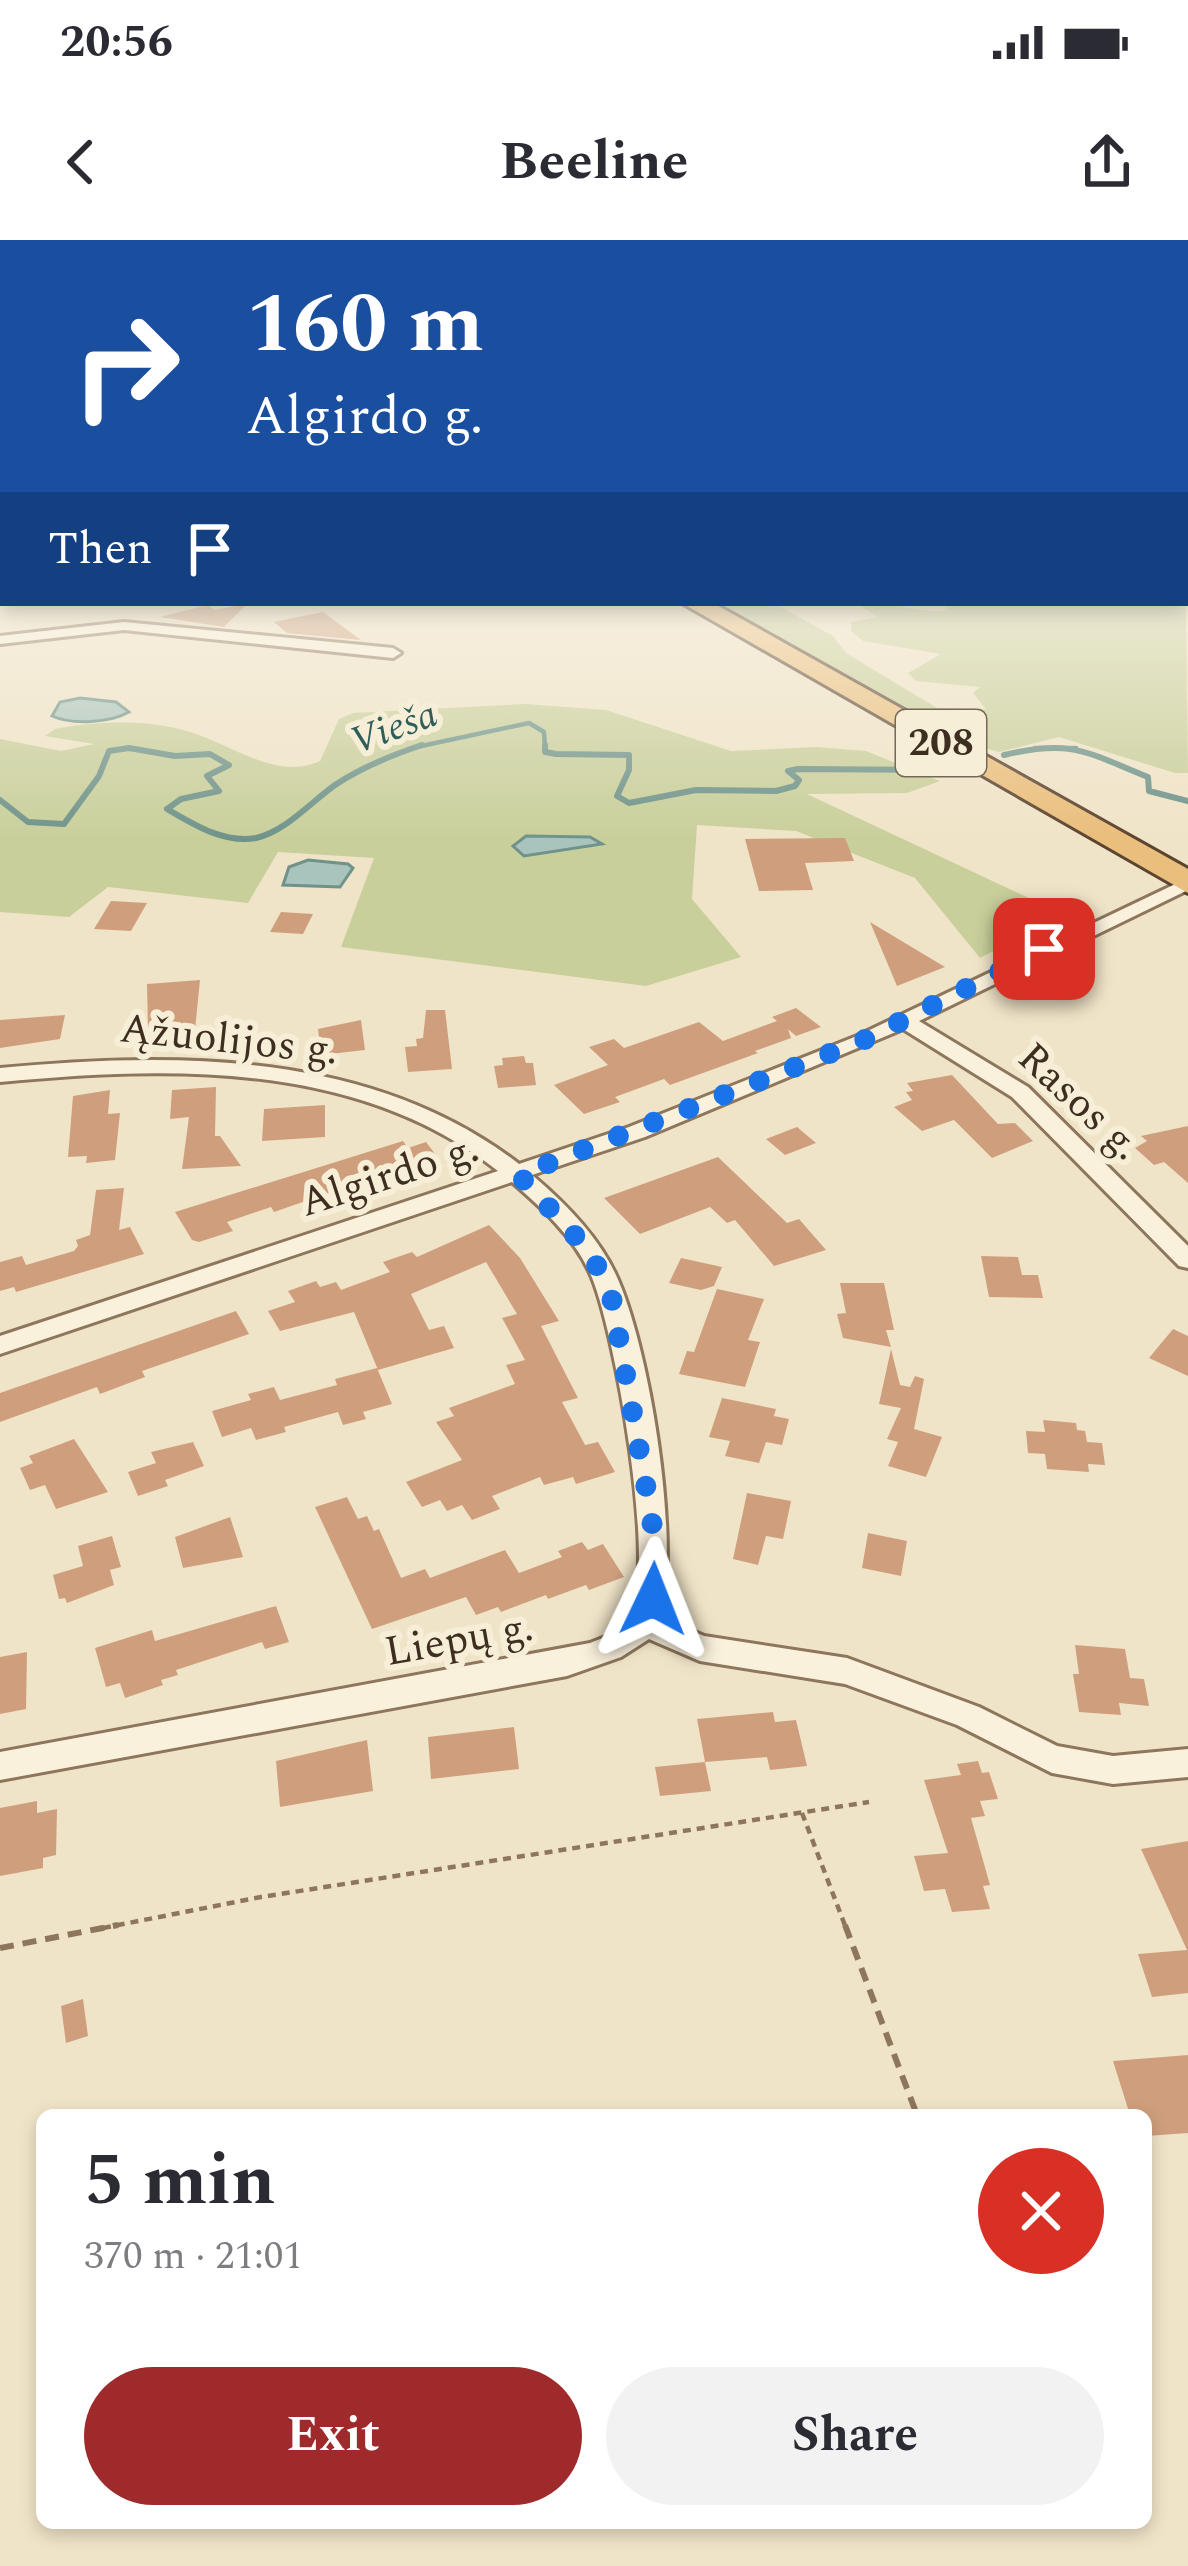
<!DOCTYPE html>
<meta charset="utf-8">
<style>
body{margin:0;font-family:Spectral,serif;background:#f2f2f3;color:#2b2b33;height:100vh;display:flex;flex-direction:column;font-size:45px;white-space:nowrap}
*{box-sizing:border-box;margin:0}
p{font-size:39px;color:#7c7c81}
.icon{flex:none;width:66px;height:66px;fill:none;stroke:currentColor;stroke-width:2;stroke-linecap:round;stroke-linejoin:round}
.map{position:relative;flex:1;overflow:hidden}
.details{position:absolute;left:36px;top:1869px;width:1116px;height:420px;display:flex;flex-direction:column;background:#fff;border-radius:18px;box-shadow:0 6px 18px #0003}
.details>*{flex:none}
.hud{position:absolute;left:0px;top:0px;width:1188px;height:366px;box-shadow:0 6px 18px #0003;background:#1a4fa0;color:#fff;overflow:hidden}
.pin{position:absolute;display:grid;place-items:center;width:102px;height:102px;color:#fff;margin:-51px;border-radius:24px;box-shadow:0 6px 18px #0006}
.me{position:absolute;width:132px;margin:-66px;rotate:2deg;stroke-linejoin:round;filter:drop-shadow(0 0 9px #0008)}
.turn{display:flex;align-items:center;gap:42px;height:252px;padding:0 48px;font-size:54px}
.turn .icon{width:156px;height:156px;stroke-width:2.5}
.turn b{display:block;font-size:84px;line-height:102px}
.then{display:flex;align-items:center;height:114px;padding:0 48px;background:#0003;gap:24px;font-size:45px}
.round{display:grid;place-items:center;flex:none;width:126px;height:126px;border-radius:63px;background:#f2f2f3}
.head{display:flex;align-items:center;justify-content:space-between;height:204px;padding:0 48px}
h1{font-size:72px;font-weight:700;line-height:90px}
.primary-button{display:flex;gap:24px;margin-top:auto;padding:24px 48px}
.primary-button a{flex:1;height:138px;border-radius:72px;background:#9e2a2b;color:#fff;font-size:48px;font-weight:700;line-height:138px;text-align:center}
.primary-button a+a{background:#f2f2f3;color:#2b2b33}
.status{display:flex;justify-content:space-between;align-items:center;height:84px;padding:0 60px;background:#fff;direction:ltr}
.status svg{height:33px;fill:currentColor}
header{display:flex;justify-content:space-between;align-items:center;height:156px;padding:0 48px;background:#fff;font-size:54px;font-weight:700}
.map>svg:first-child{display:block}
.green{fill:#c9cf9b}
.water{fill:#a9c4bc;stroke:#6f938a;stroke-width:3}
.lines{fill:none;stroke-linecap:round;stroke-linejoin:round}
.stream-far1{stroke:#6f938a;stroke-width:4.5}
.stream{stroke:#6f938a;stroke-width:6}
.building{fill:#cf9f7d}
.minor-casing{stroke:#8d765c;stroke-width:6}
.trunk-casing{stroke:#5b4430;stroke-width:6}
.path-far1{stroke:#8d765c;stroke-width:4.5;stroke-dasharray:8 6;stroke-linecap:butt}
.path{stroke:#8d765c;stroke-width:6;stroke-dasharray:14 9;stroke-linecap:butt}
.minor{fill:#faf1dc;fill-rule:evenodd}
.trunk{fill:#eabe7c;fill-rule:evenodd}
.route{stroke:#1a73e8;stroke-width:21;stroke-dasharray:0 37.8}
.labels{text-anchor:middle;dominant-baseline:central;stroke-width:12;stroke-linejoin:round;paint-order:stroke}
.far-water-label{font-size:39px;font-style:italic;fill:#2f5d5a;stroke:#f7eed8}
.shield{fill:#f7eed8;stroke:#756857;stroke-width:3}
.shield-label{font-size:39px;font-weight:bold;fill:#3d2e20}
.street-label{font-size:42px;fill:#3d2e20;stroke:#f7eed8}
</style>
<div class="status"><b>20:56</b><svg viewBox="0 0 49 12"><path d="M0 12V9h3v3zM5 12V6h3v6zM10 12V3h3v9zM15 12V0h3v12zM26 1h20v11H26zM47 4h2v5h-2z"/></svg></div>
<header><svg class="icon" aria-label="back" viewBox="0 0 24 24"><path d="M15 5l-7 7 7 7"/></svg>Beeline<svg class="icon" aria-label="share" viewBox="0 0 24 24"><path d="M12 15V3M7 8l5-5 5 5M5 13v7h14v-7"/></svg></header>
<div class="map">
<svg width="1188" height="2326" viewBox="0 0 1188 2326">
<rect width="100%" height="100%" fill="#f0e4c8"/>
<path class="green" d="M1185,274l3,259h-13l-116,-36 -60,15 -32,-9 -253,-140 67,4 52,29 13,17 91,55 49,1 -13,-16 7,-6 -64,-6 -8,-8 33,-19 -78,-13 -12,-10v-9l27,-5 -19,-12c30,-7 60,11 89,5l-6,-7h243z
M525,464l81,6 125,41 85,-4 50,4 74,30 -33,12 -100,1 256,120 -83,44 -65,-80 -119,-47 -99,-6 -5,74 49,58 -95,29 -305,-39 33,-89 -96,-6 -30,51 -140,-16 -39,30 -69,-5v-173l61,12 33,-7 -49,-8 10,-7c40,-8 92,-10 132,2 41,11 89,51 133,30l19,-42 14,-6z"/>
<path class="water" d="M80,458l36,4 13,10c-19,11 -57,13 -77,4l8,-14z
M526,596l64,1 12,7 -78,12 -11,-10z
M308,620l40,4 5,4 -13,19 -57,-2 6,-18z"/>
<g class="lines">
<path class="stream-far1" d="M412,508l117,-25 15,9 1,16
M1035,508h41"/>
<path class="stream" d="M545,505v7l11,2 73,1v15l-12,26 12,7 67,-13 80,1 19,-5 4,-6 -11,-9 10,-2 145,1
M1004,515c68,-16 82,-3 144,22l1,14 39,10
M0,560l28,22 36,2 35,-48 10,-25 20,-3 46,8 35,-2 19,11 -22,11 12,15 -38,8 -14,10c26,15 57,35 89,29 30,-7 55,-36 79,-53 27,-18 57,-30 87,-40"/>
</g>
<path class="building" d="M247,364l-23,23 -64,-10 48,-12 6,5z
M323,372l38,28 -74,-7 -13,-11z
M845,598l9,23 -49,2 8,27 -54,1 -14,-52z
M111,661l36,2 -16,28 -37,-2z
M281,672l32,2 -10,20 -33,-2z
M870,682l75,45 -48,19z
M200,740l-5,50 -33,5v-9l-14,2 -1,-44z
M796,768l25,19 -25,9 -8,-7 3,9 -36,13 3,2 -88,32 -6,-6 -49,18 5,5 -36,12 -30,-29 54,-20 -19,-18 25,-8 10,9 75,-26 24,19 54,-20 -5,-4z
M426,770h19l7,59 -44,3 -3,-25 12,-1 -1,-7 7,-1z
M65,775l-5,24 -60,9v-28z
M361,780l4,30 -44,5 -3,-26z
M524,816l2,7h7l3,22 -38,3 -4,-22 9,-1 -1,-7z
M952,835l46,49 17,-1 18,18 -41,17 -38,-38 -32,11 -28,-24 18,-7 -6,-8 7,-1 -6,-8z
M216,847l-1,49h5l21,30 -59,3 7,-52 -19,2 2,-29z
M110,850l-2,24 12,-1 -5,47 -29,3 1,-7 -19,1 5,-61z
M325,865v32l-63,4 2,-32z
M1188,886v57l-24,-21 -10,3 -19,-17 12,-7 -6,-5z
M797,887l19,16 -31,12 -19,-16z
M403,901l5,7 18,-6 16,21 -95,31 -4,-6 -69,24 -3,-5 -44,15 6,9 -34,11 -7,-2 -17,-28z
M718,917l69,66 12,-4 27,31 -52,16 -39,-46 -8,3 -17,-16 -70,27 -36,-36z
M124,948l-5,42 11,-3 14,27 -128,38 -2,-5 -14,4v-29l22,-6 4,9 48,-14 4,-5 -2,-6 14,-5 6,-45z
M489,985l31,33 39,63 -18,5 37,72 -16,4 23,43 13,-3 17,30 -39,12 -3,-7 -29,8 -4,-8 -48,19 8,13 -28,11 -10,-15 -15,6 -7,-11 -18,7 -16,-25 56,-22 -26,-38 18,-6 -5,-8 66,-24 -9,-19 19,-5 -23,-42 15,-4 -31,-52 -75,32 18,36 15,-4 10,22 -76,22 -24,-58 -74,19 -12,-20 27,-9 -7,-11 28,-10 4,6 16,-5 5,8 49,-18 -7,-10 29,-10 5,5z
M981,1016l37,1 4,18h16l5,23 -54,-1z
M681,1018l41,9 -8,19 -13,4 -32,-7z
M840,1043h44l10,47h-8l5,17 -48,-9 -6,-24 9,-1z
M717,1049l47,10 -16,41 12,2 -15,45 -66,-13 8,-23 7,1z
M236,1071l13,23 -107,37 3,6 -45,17 -3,-7 -97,35v-29z
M1173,1089l15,7v40l-39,-18z
M891,1109l9,36 10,2 5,-11 9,3 -10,50 28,8 -16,40 -38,-11 10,-24 -11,-3 14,-31 -22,-4z
M377,1128l15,36 -29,8 3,7 -23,6 -5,-13 -54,15 2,5 -30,8 -5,-12 -29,9 -10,-26 39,-11 -3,-6 26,-7 6,13 57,-15 -2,-6z
M722,1158l54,11 -2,7 15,3 -7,26 -16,-3 -7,21 -34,-7 5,-15 -21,-4z
M1043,1180l33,3 1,7 8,1 2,11 15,1 3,22 -17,-1 1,8 -42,-3 -2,-15 -17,-1 -2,-22 19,1z
M74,1199l34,53 -52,17 -11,-24 -15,5 -10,-22 13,-5 -4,-7z
M193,1202l11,24 -39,14 3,6 -30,10 -10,-24 28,-9 -5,-11z
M747,1253l44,8 -8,38 -17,-3 -8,29 -25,-6z
M347,1257l11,22 9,-3 7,15 5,-2 22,49 24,-9 5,9 75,-28 14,23 43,-16 -4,-6 24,-9 6,8 15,-6 21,33 -35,13 -3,-5 -38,14 -2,-4 -45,17 -3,-5 -22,8 -10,-18 -94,32 -57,-122z
M230,1277l13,40 -60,11 -8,-31z
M868,1293l39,8 -6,35 -39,-8z
M112,1296l9,31 -11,3 4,15 -47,18 -2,-5 -6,1 -6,-24 30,-9 -5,-20z
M276,1366l13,36 -24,7 -3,-7 -86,28 2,5 -17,5 2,5 -38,13 -5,-15 -14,4 -11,-39 57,-18 3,11z
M1075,1405l50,4 5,29 14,1 5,27 -30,-3 2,12 -42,-3 -6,-38h6z
M27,1412l-1,57 -26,5v-57z
M773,1472l2,10 21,-2 11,46 -37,4 -3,-13 -62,5 -8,-43z
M514,1487l5,42 -88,10 -3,-42z
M367,1500l6,51 -93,16 -4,-46z
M978,1521l4,12 7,-1 9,27 -18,2 5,15 -14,2 19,67 -7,1 7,23 -38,3 -7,-23 -21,2 -10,-35 34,-3 -24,-73 37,-5 -4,-11z
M705,1522l6,29 -51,5 -5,-29z
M37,1561v12l20,-4 -1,46 -13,3v10l-43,8v-68z
M1188,1601v152l-36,4 -14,-43 49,-4 -46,-101z
M83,1759l5,37 -22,7 -5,-37z
M1188,1815v78l-42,3v-21h-16l-17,-54z"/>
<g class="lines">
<defs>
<path id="minor" d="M124,382l269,26 8,5 -8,5 -269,-28 -124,14v-8z
M1188,638v12l-269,131 109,66 160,159v22l-9,-2 -167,-169 -109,-68 -258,108 -113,38c32,27 65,60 83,98 35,73 65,267 46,344l43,19 143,22 132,49 78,39 56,10 75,-7v28l-75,7 -61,-11 -95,-48 -112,-41 -145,-23 -51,-22 -28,18 -54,19 -567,104v-28l590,-109c13,-5 31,-11 39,-24 30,-44 -15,-295 -39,-346 -16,-36 -49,-66 -78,-91l-512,172v-18l498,-165c-140,-111 -329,-105 -498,-89v-14c177,-16 371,-18 519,96l110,-37 228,-91z"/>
<path id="trunk" d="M682,363h31l475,266v24z"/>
</defs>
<use href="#minor" class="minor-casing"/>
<use href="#trunk" class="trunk-casing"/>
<path class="path-far1" d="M802,1573l44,115
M103,1688l158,-31 608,-95"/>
<path class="path" d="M845,1685l72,190
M0,1708l118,-23"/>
<use href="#minor" class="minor"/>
<use href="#trunk" class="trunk"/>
</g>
<linearGradient id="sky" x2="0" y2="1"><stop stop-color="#8fbad6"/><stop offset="0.46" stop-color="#f8f3e6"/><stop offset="1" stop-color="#f8f3e6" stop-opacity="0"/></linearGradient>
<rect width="1188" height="600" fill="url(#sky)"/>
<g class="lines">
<path class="route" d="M653,1359l-1,-79 -40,-220 -21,-47 -72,-78 345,-135 180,-91"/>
</g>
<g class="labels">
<g class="far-water-label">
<text transform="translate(394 488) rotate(-20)">Vieša</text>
</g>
<rect class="shield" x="896" y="470" width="90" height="66" rx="9"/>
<g class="shield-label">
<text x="941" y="503">208</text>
</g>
<g class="street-label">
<text transform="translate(229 800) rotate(6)">Ąžuolijos g.</text>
<text transform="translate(1079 862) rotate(43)">Rasos g.</text>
<text transform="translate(389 936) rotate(-18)">Algirdo g.</text>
<text transform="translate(459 1400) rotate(-10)">Liepų g.</text>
</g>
</g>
</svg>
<div class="pin" style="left:1044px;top:709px;background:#d93025"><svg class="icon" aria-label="arrive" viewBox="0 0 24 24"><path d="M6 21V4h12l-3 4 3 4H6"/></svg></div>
<svg class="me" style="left:653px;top:1359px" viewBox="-20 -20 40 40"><path d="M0-17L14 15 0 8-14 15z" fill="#1a73e8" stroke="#fff" stroke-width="4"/></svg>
<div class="hud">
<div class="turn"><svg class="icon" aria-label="right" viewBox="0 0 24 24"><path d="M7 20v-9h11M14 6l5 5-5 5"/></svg><div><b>160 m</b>Algirdo g.</div></div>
<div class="then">Then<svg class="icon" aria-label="arrive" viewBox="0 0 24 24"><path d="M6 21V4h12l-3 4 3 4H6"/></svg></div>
</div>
<section class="details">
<div class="head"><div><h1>5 min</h1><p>370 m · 21:01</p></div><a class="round" style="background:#d93025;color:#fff"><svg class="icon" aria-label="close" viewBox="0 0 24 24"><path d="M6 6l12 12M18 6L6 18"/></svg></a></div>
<div class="primary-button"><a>Exit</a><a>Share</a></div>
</section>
</div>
